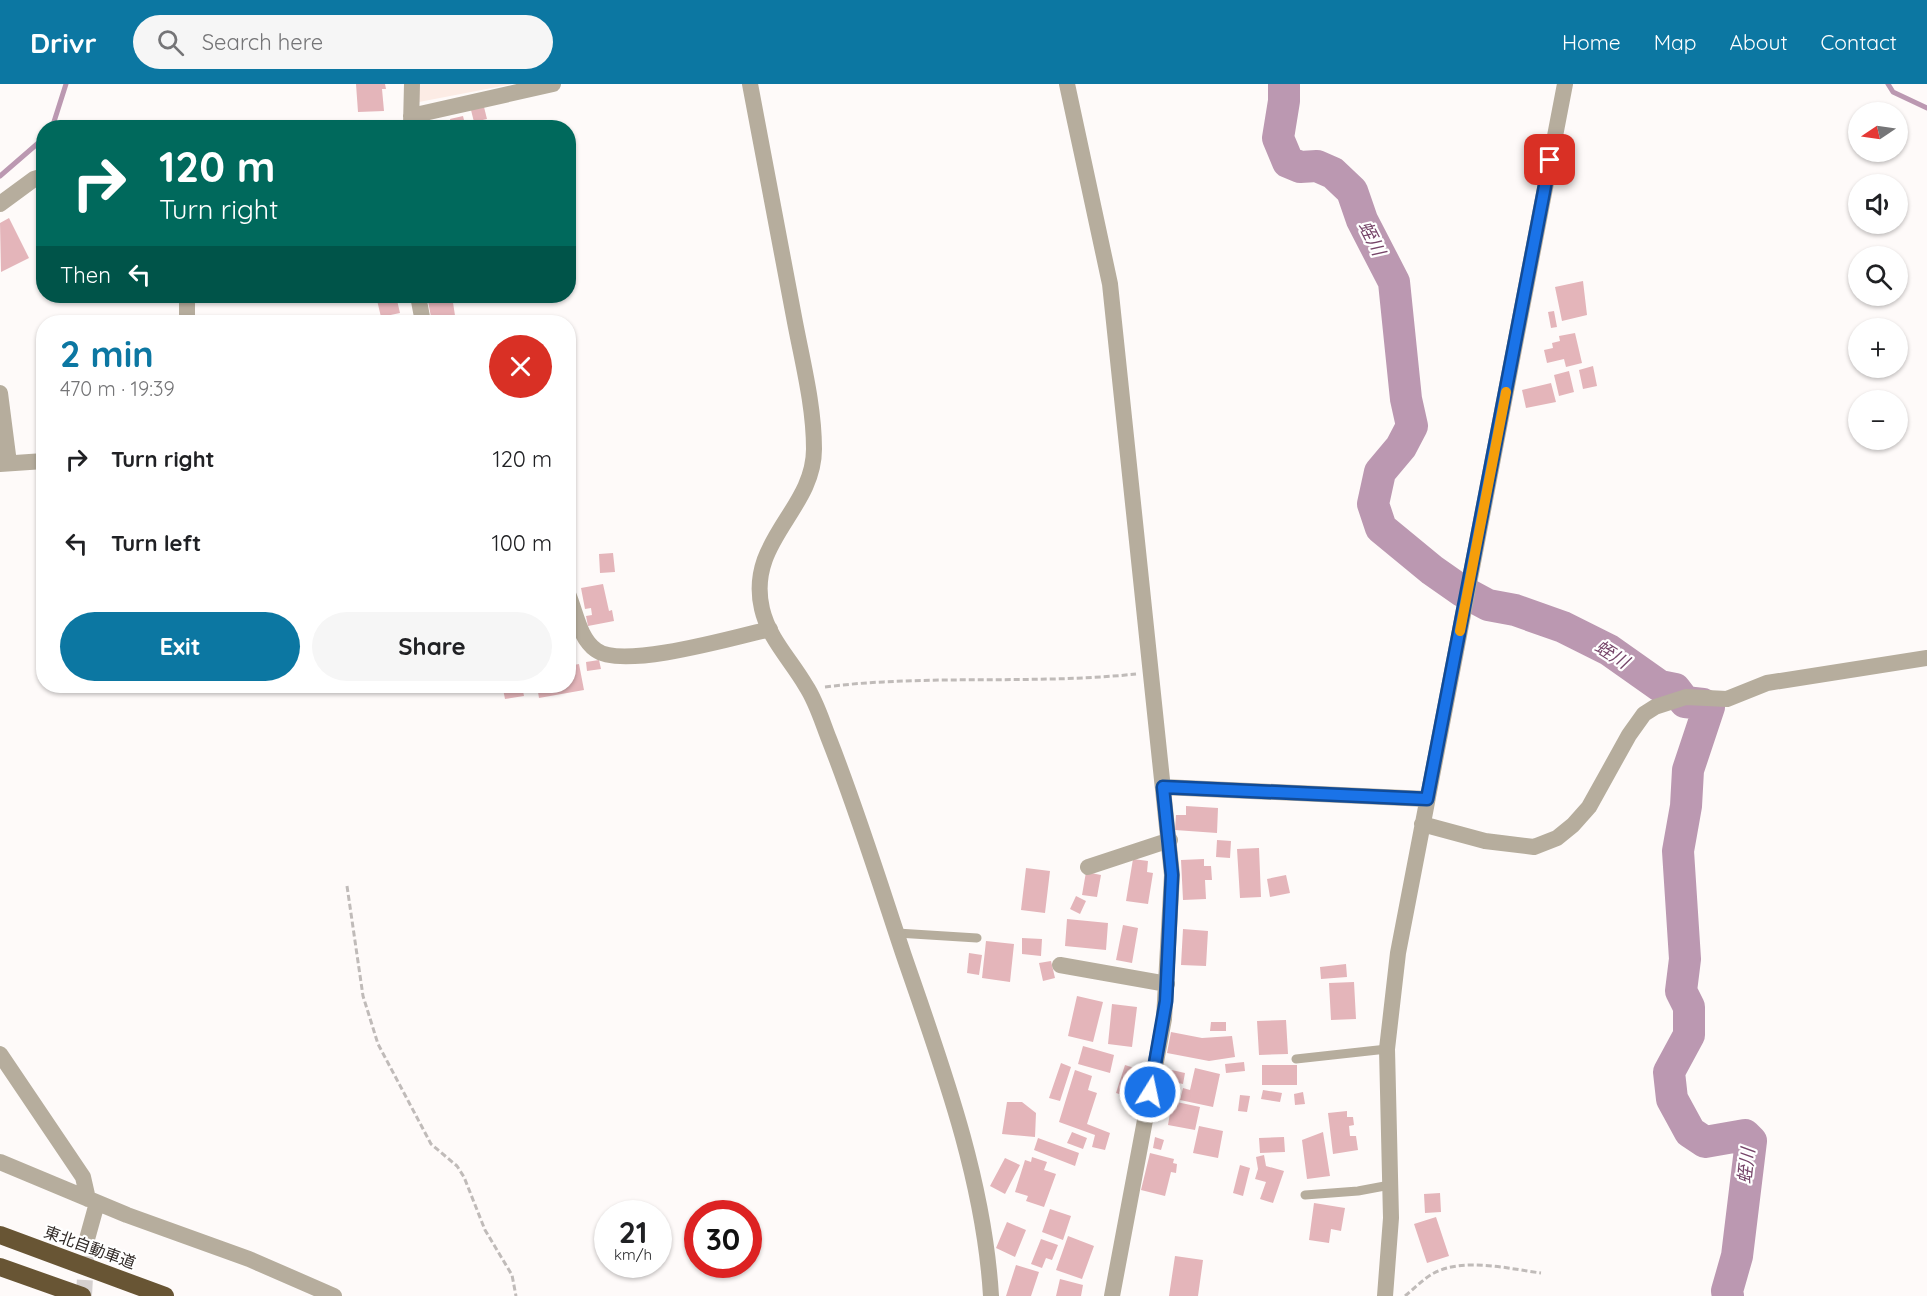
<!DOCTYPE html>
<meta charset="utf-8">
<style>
body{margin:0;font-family:Quicksand,"Noto Sans JP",sans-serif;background:#f6f6f6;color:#202124;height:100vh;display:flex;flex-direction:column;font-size:22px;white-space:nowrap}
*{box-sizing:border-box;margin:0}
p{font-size:20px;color:#757577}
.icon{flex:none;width:33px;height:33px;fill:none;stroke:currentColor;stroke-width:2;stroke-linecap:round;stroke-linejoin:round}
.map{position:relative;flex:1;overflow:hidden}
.panel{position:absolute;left:36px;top:231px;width:540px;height:378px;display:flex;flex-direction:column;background:#fff;border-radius:24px;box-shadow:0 2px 4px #0004}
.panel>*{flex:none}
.banner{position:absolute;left:36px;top:36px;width:540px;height:183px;border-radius:24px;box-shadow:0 2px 4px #0004;background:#00695c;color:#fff;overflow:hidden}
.needle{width:39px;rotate:257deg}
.fabs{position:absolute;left:1848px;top:18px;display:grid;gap:12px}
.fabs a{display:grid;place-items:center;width:60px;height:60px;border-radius:50%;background:#fff;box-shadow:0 2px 4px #0004;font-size:30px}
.speed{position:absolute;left:594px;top:1116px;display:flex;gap:12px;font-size:30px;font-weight:700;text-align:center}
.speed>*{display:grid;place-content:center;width:78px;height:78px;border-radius:50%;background:#fff;box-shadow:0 2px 4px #0004;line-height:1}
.speed small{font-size:15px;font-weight:400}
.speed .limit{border:9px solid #d22;background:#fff;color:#111}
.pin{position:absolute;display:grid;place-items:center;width:51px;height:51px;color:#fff;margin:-26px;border-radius:12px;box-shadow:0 3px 9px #0006}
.me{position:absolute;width:66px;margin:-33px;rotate:10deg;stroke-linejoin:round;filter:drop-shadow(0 0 4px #0008)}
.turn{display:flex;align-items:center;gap:21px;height:126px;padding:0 24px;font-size:27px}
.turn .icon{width:78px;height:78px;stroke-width:2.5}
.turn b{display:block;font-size:42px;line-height:51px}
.then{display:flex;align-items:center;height:57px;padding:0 24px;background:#0003;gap:12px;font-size:22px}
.round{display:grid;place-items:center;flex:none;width:63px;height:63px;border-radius:32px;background:#f6f6f6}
.overview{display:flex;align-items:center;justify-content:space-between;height:102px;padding:0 24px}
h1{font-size:36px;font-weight:700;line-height:45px;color:#0c77a2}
.primary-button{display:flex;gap:12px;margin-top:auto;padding:12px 24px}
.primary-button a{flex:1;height:69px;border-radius:36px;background:#0c77a2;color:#fff;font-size:24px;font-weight:700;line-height:69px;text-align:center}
.primary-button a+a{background:#f6f6f6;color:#202124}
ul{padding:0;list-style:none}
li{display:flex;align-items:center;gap:18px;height:84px;padding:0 24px}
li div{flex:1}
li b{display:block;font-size:22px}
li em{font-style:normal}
header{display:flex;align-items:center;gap:36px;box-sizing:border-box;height:84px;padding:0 30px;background:#0c77a2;color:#fff}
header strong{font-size:28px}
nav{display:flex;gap:33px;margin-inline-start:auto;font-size:21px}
.search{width:420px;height:54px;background:#f6f6f6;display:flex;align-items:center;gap:15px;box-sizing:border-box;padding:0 21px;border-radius:33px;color:#757577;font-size:22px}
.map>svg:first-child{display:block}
.built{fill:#fcece5}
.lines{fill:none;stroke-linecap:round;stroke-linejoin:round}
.stream{stroke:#bb98b1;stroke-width:5}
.river{stroke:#bb98b1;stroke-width:32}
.building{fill:#e4b5ba}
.minor-tunnel{stroke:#d5d0cf;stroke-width:16;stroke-dasharray:16 8;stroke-linecap:butt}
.path{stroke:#c0bbb9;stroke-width:3;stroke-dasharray:6 3;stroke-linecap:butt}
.service{stroke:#b6ad9d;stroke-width:9}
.minor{stroke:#b6ad9d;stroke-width:16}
.motorway{stroke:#685534;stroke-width:18}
.route-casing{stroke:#114b97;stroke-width:15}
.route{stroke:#1a73e8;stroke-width:10}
.slow{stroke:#f59e0b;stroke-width:10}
.labels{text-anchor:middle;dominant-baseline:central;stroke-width:4.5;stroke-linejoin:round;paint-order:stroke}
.street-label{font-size:16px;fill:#302926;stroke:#fff}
.water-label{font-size:18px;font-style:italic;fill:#764569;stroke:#fff}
</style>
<header>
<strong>Drivr</strong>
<div class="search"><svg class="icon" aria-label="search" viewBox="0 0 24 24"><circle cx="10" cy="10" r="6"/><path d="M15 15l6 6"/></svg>Search here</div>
<nav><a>Home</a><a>Map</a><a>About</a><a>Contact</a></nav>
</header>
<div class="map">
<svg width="1927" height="1212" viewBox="0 0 1927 1212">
<rect width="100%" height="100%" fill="#fefaf9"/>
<path class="built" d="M419,0h93l-93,18z"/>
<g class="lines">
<path class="stream" d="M1888,0l5,8 34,16
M52,44l14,-44
M0,92l44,-38"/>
<path class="river" d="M1284,0v17l-6,37 10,24 12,5 17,-1 16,7 19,18 10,29 32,62 12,117 6,27 -11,21 -21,25 -7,32 8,24 51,42 30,21 26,14 27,5 48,17 46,23 51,36 15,3 10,13 18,2 6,3 -21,63 -2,36 -8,45 7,108 -4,32 8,16v28l-20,37 3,27 18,33 15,10 40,-7 6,6 -14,115 -10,35 1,5"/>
</g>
<path class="building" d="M356,0h29l1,5h-4l2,22 -26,1z
M484,23l3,12 -13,3 -3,-12z
M463,32l3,12h-14l-2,-9z
M9,134l20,40 -28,14 -1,-49z
M1583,197l4,34 -25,6 -7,-34z
M376,212h20l4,17 -19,4z
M427,212h25l4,26h-24z
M1554,227l3,16 -6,1 -3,-16z
M1575,249l7,30 -16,4 -2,-8 -17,4 -3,-13 9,-2 -1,-5 8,-2 -1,-5z
M1593,282l4,20 -14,3 -4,-19z
M1569,287l5,21 -15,4 -5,-21z
M1551,299l5,19 -30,6 -4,-18z
M613,469l2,19 -15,1 -1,-19z
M603,500l6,27 3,-1 2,11 -26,5 -2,-10 6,-1 -1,-7 -6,1 -4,-21z
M599,576l2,9 -14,2 -1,-9z
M579,580l5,26 -45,8 -2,-12h31v-20z
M495,602h27l2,10 -19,3 -2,-10 -7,1z
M1186,722l32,2 -1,25 -42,-3 1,-15h10z
M1217,756l14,1 -1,17 -14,-1z
M1259,764l2,49 -21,1 -3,-49z
M1133,775l15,2 -1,11 6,1 -5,31 -22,-3z
M1204,775v7h7l1,14h-7l1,19 -23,1 -2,-40z
M1026,784l24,3 -5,42 -24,-3z
M1086,788l15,3 -4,22 -15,-2z
M1286,791l4,18 -20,4 -3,-18z
M1076,812l10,5 -6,13 -10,-5z
M1067,835l41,4 -2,27 -41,-4z
M1123,841l15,3 -6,35 -16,-3z
M1183,845l25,2 -2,35 -25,-1z
M1022,854l20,1 -1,17 -19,-2z
M986,857l28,3 -4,38 -28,-4z
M969,869l13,2 -3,20 -12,-2z
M1051,877l4,17 -12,3 -4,-18z
M1346,880l1,13 -26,2 -1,-12z
M1354,898l2,37 -25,1 -2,-37z
M1077,912l26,6 -10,40 -25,-6z
M1112,920l25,3 -5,40 -24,-3z
M1286,936l2,34 -29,1 -2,-34z
M1211,938h15v9h-16z
M1171,948l31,6 30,-2 3,21 -26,4 -42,-8z
M1083,962l31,9 -4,18 -32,-9z
M1244,978l1,9 -19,2 -1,-9z
M1061,979l10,4 -11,34 -11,-3z
M1125,981l25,8 -9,28 -25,-8z
M1262,981h35v20h-35z
M1163,984l22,5 -2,11 -22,-5z
M1195,984l25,6 -7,33 -33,-7 3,-12 7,2z
M1075,986l17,6 -4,14 9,3 -10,31 23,9 -5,17 -13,-3 3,-12 -36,-13z
M1263,1006l19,3 -2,9 -19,-3z
M1303,1008l2,12 -10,1 -1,-11z
M1240,1011l10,1 -3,16 -9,-1z
M1172,1017l28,6 -5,23 -27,-5z
M1007,1018h15l14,11 -1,24 -33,-3z
M1347,1027v6h6l1,8 -5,1 1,10h6l2,14 -25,4 -5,-41z
M1199,1042l24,5 -5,27 -25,-5z
M1072,1048l15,6 -4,11 -16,-6z
M1323,1048l7,44 -23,3 -5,-39z
M1155,1053l9,3 -3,10 -8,-2z
M1284,1053l1,15 -25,1 -1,-15z
M1038,1054l41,15 -4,13 -41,-16z
M1150,1069l24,6 -1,4 4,1 -1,9 -5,-1 -6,24 -24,-6z
M1264,1071l2,11 18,5 -11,32 -13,-4 6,-17 -11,-3 3,-10 -2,-12z
M1032,1073l15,5 -3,8 12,4 -12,33 -18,-6 2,-5 -13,-4 10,-32 6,2z
M1005,1074l15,7 -15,29 -15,-8z
M1240,1081l10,3 -7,28 -10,-3z
M1440,1109l1,19 -16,1 -1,-19z
M1314,1119l31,5 -4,23 -10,-2 -2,14 -20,-3z
M1050,1125l21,7 -8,24 -21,-8z
M1436,1133l13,39 -22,7 -13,-39z
M1007,1138l19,8 -11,27 -19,-9z
M1068,1152l26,10 -12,33 -26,-9z
M1041,1155l17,6 -6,15 -6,-2 -4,10 -11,-4z
M1175,1172l28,4 -5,36h-29z
M1016,1181l23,7 -8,24h-25z
M1060,1195l23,6 -2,11h-25z"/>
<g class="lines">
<path class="minor-tunnel" d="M84,1212l3,-57"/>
<path class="path" d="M825,603c103,-13 207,-2 311,-13
M347,802l16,110 15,48 53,100 26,22 7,11 21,53 27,45 4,21
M1405,1212c9,-7 19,-18 29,-23 31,-16 75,-4 107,0"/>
<path class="service" d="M897,849l80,5
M1296,975l91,-10
M1305,1111l53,-4 32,-6"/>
<path class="minor" d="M750,0c15,78 29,155 44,233 8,43 20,88 20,132 0,61 -68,92 -52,160 7,30 29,51 44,77 10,15 16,35 23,53 28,71 51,145 75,217 38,110 80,223 87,340
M1067,0l43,200 62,591 -8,144 -52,277
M411,32l142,-32
M411,41l1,-41
M0,120l34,-25 10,-3
M187,212v26
M418,212l5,26
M0,309l9,70
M0,380l44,-3
M568,510c8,18 11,44 28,56 26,20 140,-13 174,-21
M1163,703l264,12
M1422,740l63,17 49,6 23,-9 16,-13 16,-18 40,-72 15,-21 11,-7 31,-10 41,2 40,-16 160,-25
M1088,783l82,-27
M1060,881l107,19
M0,970l83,123 5,22
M0,1078l127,53 122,44 85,37
M87,1155l10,-36
M1385,1212l6,-78 -4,-169 11,-96 167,-869"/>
<path class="motorway" d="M0,1151l165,61
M0,1183l82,29"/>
</g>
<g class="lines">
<defs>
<path id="route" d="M1150,1008l16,-91 6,-126 -9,-88 264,12 123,-639"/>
</defs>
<use href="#route" class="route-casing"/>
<use href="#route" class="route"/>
<path class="slow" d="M1460,547l46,-239"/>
</g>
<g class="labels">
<g class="street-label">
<text transform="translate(90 1163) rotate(20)">東北自動車道</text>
</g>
<g class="water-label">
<text transform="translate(1372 154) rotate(63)">蛭川</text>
<text transform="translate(1612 570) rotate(32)">蛭川</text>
<text transform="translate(1746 1082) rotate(-84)">蛭川</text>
</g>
</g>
</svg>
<div class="fabs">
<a><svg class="needle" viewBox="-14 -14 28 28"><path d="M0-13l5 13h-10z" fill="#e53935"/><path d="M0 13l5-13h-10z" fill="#757577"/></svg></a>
<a><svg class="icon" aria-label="sound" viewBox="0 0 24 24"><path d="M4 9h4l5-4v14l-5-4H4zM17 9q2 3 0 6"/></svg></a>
<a><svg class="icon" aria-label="search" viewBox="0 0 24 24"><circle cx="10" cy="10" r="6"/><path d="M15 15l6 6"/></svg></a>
<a>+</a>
<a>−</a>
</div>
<div class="speed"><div>21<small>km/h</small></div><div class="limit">30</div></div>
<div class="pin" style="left:1550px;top:76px;background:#d93025"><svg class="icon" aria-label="arrive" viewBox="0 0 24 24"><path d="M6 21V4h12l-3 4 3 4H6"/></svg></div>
<svg class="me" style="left:1150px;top:1008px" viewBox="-20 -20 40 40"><circle r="17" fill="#1a73e8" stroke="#fff" stroke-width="3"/><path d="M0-11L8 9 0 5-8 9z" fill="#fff"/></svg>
<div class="banner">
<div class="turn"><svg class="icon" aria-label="right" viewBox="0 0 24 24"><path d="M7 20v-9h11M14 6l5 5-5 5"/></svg><div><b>120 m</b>Turn right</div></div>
<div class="then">Then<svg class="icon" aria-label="left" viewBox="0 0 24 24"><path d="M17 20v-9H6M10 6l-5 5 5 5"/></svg></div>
</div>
<section class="panel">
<div class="overview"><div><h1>2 min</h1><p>470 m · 19:39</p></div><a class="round" style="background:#d93025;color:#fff"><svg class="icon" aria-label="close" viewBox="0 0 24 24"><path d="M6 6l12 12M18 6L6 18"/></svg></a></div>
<ul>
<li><svg class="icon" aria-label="right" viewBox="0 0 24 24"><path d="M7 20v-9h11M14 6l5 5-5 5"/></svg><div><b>Turn right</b></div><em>120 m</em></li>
<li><svg class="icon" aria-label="left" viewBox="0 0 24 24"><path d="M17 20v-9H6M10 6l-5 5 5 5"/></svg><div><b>Turn left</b></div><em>100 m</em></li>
</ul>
<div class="primary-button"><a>Exit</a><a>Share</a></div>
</section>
</div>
